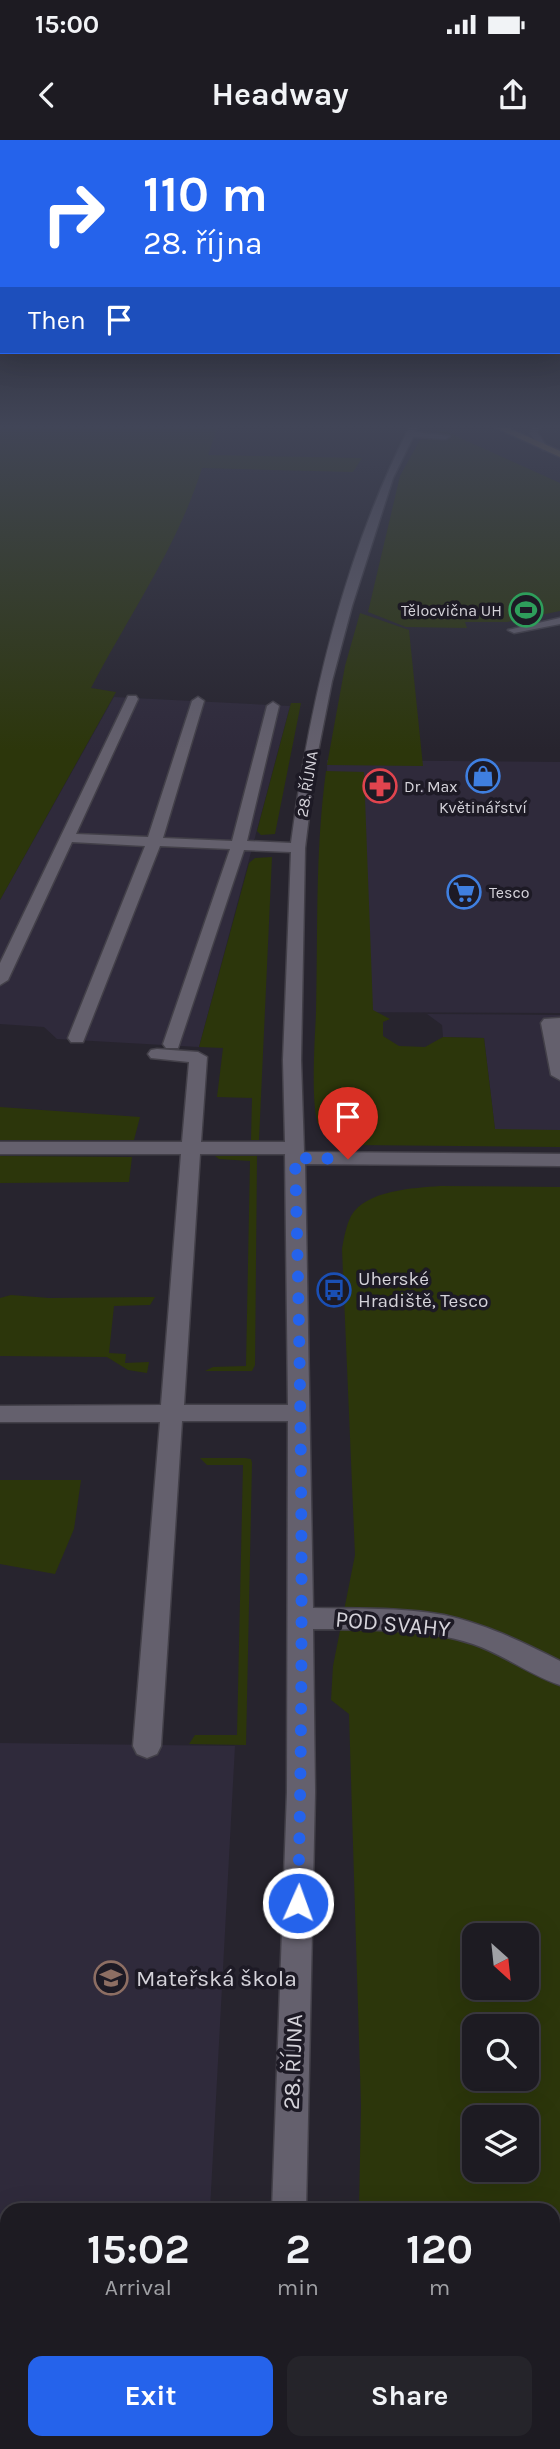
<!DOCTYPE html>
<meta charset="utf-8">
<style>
body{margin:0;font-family:Karla,sans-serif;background:#25242a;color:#f1f3f6;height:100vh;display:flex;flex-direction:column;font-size:26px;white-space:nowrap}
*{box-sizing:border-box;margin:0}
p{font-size:23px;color:#a0a1a5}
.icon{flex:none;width:38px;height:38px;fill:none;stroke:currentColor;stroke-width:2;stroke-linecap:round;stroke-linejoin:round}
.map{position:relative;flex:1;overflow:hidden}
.panel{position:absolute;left:0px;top:2063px;width:560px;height:247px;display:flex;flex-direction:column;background:#1d1b22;border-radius:21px 21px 0 0;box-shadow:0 7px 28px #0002,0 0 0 2px #3b3940}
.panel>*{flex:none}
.top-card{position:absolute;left:0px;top:0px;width:560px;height:214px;box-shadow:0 7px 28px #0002,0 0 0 2px #3b3940;background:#2563eb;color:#fff;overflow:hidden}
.needle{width:46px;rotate:153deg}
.fabs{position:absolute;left:462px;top:1783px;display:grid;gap:14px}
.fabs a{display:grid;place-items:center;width:77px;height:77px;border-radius:14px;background:#1d1b22;box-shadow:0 7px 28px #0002,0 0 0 2px #3b3940;font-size:35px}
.pin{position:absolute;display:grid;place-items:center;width:60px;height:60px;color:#fff;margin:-72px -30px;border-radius:50% 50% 50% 0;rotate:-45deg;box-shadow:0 0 7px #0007}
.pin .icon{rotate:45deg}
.me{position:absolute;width:77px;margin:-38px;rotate:2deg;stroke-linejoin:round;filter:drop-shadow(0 0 5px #0008)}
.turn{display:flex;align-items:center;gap:24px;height:147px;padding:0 28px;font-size:32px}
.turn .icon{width:91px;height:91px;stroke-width:2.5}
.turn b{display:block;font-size:49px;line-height:60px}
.then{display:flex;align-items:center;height:66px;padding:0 28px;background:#0003;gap:14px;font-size:26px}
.eta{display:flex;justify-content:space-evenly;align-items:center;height:119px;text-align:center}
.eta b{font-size:42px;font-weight:700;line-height:49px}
.cta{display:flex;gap:14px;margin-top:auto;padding:14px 28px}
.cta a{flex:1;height:80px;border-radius:14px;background:#2563eb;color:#fff;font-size:28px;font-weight:700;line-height:80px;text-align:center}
.cta a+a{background:#25242a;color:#f1f3f6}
.status{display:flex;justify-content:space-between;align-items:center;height:49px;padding:0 35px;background:#1d1b22;direction:ltr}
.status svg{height:19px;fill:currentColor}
header{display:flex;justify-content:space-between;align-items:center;height:91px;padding:0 28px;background:#1d1b22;font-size:32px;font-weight:700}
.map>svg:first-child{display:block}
.built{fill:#2f2a3b}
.green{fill:#2c360b;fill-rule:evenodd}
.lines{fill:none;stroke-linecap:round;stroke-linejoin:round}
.minor-casing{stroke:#434049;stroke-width:3}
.major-casing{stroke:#434049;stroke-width:3}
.minor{fill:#64606d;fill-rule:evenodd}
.major{fill:#917741;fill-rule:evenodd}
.route{stroke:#2563eb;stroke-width:12;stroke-dasharray:0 21.6}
.labels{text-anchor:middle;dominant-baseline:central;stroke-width:7;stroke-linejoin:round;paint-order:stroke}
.far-poi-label{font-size:16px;fill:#d5d3da;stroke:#1d1a25;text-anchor:start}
.far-street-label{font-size:16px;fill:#d5d3da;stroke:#1d1a25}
.poi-label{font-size:19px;fill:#d5d3da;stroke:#1d1a25;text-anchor:start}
.near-street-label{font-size:23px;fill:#d5d3da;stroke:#1d1a25}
.near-poi-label{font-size:23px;fill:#d5d3da;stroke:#1d1a25;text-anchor:start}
</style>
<div class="status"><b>15:00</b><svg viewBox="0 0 49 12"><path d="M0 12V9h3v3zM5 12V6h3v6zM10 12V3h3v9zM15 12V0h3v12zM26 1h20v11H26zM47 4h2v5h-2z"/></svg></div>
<header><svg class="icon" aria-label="back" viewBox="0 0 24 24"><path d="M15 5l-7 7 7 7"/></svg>Headway<svg class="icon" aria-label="share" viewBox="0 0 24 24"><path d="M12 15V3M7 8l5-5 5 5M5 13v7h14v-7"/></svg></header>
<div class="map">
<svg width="560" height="2309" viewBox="0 0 560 2309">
<rect width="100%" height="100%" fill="#27242e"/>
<path class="built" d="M114,557l176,9 -91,341 -142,-8 -13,-12 -44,-3v-124z
M327,620l233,2v251l-232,-1z
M427,874l133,1v115h-65l-11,-92 -41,-1 -1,-12z
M0,1603l235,3 -25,464h-203v233h190v6h-197z"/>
<path class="green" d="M0,286h218l-10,29 154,3 -9,14 -151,-4c-25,80 -73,147 -111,220l25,4 -116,208z
M428,290l17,1 115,52v128l-53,11h-42l2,6 -61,-1 -38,-15 32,-136 20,-36 26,-3 1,-3z
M360,473l49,17 14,136 -96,-1 18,-99z
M291,563h10l-26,131 -14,1 -4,-4z
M326,631l38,1 9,238 17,9 -7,3v14l16,10 26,1 18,-10 41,1 11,91 65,1v17l-205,-2 -20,-5 -16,-14c-9,-19 -4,-89 -3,-113 2,-81 -1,-161 10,-242z
M272,717l-13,283h-8l1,-42 -35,-1 6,-49 -24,-1 50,-184 6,-5z
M0,967l140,10 -6,23h-134z
M0,1016l132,1 -3,25 -129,1z
M215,1016h42l-2,209 -3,6h-47l8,-4 33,-1 4,-205 -31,-2z
M440,1046l120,1v1262h-205l1,-6h197v-233h-194l2,-105 -12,-391 -18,-14 2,-34 22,-111 -13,-306c2,-11 4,-23 9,-33 15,-26 63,-28 89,-30zM474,1796h53v52h-53zM474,1886h53v53h-53zM474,1978h53v52h-53z
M11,1155l38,3 106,-1 -5,8 -36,1 -5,47 17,1 -1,9 24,-1 -2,11 -19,-3 -21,-13 -107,-1v-58z
M200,1318h45l6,1 1,4 -6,282 -57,-1 6,-9h42l6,-270h-36z
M0,1340h81l-7,49 -19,45 -55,-10z
M0,2163l7,1v139h13l-2,6h-18z"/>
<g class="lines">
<defs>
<path id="minor" d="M410,286h8l-3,6 35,4 -4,3 -33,-2 -20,41 -41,128 -20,75 -17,86 -10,81 -4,212 3,92 256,2v12l-255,-2 8,444c43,1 88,-1 131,7 41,9 79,27 116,46v24c-30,-10 -57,-31 -87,-41 -51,-17 -107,-14 -160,-15l2,163 -9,418h-34l15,-418 1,-371h-106l-21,325 -4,8 -10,4 -10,-4 -4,-8 27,-324h-160v-16l161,-1 20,-251h-181v-12h182l7,-80 -38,-4 -3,-4 3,-4 6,-1 41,3 9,5 -6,85h84l-2,-82 8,-208 -47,-2 -66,198h-12l-3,-4 67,-195 -70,-3 -77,196h-12l-3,-4 77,-192 -73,-4 -64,138 -8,5v-22l128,-267h8l2,3 -62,135 72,3 44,-136 6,-4 6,4 -41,137 69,3 35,-135 6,-4 6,4 -32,135 44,2c19,-142 53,-288 119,-417zM200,1014h85l3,251h-104z
M533,286h8l-4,6 12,18h-6l-13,-16z
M560,478v6l-46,9 -6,-3z
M560,878v62l-9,-5 -10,-52 3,-4z
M258,2303h38l-1,6h-38z"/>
<path id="major" d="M492,286h12l56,25v6z"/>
</defs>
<use href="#minor" class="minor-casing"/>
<use href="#major" class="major-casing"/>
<use href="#minor" class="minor"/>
<use href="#major" class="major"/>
</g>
<linearGradient id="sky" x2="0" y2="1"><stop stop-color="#151419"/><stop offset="0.47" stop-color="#414557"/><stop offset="1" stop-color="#414557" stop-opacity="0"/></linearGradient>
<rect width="560" height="610" fill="url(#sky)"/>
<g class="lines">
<path class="route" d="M298,1763c6,-248 4,-497 -3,-745l53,1"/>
</g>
<defs>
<symbol id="stadium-ring" viewBox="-11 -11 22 22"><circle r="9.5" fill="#1d1a25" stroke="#2e9e5b" stroke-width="1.5"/><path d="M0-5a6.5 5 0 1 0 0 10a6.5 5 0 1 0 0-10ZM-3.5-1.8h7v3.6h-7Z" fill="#2e9e5b"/></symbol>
<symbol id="shop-ring" viewBox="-11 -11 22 22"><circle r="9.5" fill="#1d1a25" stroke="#3f7fe0" stroke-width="1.5"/><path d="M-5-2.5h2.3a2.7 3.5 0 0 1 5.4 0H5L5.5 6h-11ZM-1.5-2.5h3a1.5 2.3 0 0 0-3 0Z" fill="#3f7fe0"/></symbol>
<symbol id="pharmacy-ring" viewBox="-11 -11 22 22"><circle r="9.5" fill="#1d1a25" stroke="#e0444e" stroke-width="1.5"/><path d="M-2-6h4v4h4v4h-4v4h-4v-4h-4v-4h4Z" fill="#e0444e"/></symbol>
<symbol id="supermarket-ring" viewBox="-11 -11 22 22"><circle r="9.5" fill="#1d1a25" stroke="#3f7fe0" stroke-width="1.5"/><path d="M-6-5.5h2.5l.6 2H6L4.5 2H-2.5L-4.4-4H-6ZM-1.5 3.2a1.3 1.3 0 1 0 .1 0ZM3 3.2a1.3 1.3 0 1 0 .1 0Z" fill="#3f7fe0"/></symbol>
<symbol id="bus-ring" viewBox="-11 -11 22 22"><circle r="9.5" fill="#1d1a25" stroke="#1a4fb4" stroke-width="1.5"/><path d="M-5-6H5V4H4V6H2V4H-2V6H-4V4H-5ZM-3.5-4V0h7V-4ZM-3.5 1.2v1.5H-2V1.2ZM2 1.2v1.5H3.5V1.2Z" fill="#1a4fb4"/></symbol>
<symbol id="school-ring" viewBox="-11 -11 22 22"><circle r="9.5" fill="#1d1a25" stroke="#8d6e63" stroke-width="1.5"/><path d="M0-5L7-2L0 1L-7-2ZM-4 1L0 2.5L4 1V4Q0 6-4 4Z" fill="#8d6e63"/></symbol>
</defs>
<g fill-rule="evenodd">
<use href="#stadium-ring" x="507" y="451" width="38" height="38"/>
<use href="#shop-ring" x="464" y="617" width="38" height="38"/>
<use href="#pharmacy-ring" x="361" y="627" width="38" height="38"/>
<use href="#supermarket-ring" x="445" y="733" width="38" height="38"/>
<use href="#bus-ring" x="315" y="1131" width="38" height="38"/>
<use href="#school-ring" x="92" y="1819" width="38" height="38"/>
</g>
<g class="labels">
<g class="far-poi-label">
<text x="502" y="470" text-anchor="end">Tělocvična UH</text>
<text x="404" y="646">Dr. Max</text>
<text x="483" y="667" text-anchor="middle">Květinářství</text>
<text x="489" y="752">Tesco</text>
</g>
<g class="far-street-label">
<text transform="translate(307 644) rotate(-81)">28. ŘÍJNA</text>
</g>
<g class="poi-label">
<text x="358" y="1139">Uherské<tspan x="358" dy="22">Hradiště, Tesco</tspan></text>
</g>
<g class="near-street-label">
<text transform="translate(393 1484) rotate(5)">POD SVAHY</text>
<text transform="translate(293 1922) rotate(-88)">28. ŘÍJNA</text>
</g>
<g class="near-poi-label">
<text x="136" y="1838">Mateřská škola</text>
</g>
</g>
</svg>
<div class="fabs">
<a><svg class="needle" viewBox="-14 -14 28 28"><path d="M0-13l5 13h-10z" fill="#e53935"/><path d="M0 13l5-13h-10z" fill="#a0a1a5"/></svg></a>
<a><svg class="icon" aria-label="search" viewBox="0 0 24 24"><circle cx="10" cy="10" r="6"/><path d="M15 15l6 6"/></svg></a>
<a><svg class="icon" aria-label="layers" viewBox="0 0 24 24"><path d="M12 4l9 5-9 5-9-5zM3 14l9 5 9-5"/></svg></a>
</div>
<div class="pin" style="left:348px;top:1019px;background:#d93025"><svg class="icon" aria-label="arrive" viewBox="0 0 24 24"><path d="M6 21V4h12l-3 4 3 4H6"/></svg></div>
<svg class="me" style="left:298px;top:1763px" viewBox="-20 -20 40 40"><circle r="17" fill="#2563eb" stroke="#fff" stroke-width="3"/><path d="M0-11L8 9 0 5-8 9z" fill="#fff"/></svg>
<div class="top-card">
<div class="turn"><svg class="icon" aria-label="right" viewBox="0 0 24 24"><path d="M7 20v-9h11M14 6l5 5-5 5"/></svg><div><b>110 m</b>28. října</div></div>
<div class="then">Then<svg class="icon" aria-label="arrive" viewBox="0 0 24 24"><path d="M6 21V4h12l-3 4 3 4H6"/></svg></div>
</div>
<section class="panel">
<div class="eta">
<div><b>15:02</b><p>Arrival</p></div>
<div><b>2</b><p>min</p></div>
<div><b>120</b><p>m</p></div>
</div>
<div class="cta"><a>Exit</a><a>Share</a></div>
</section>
</div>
